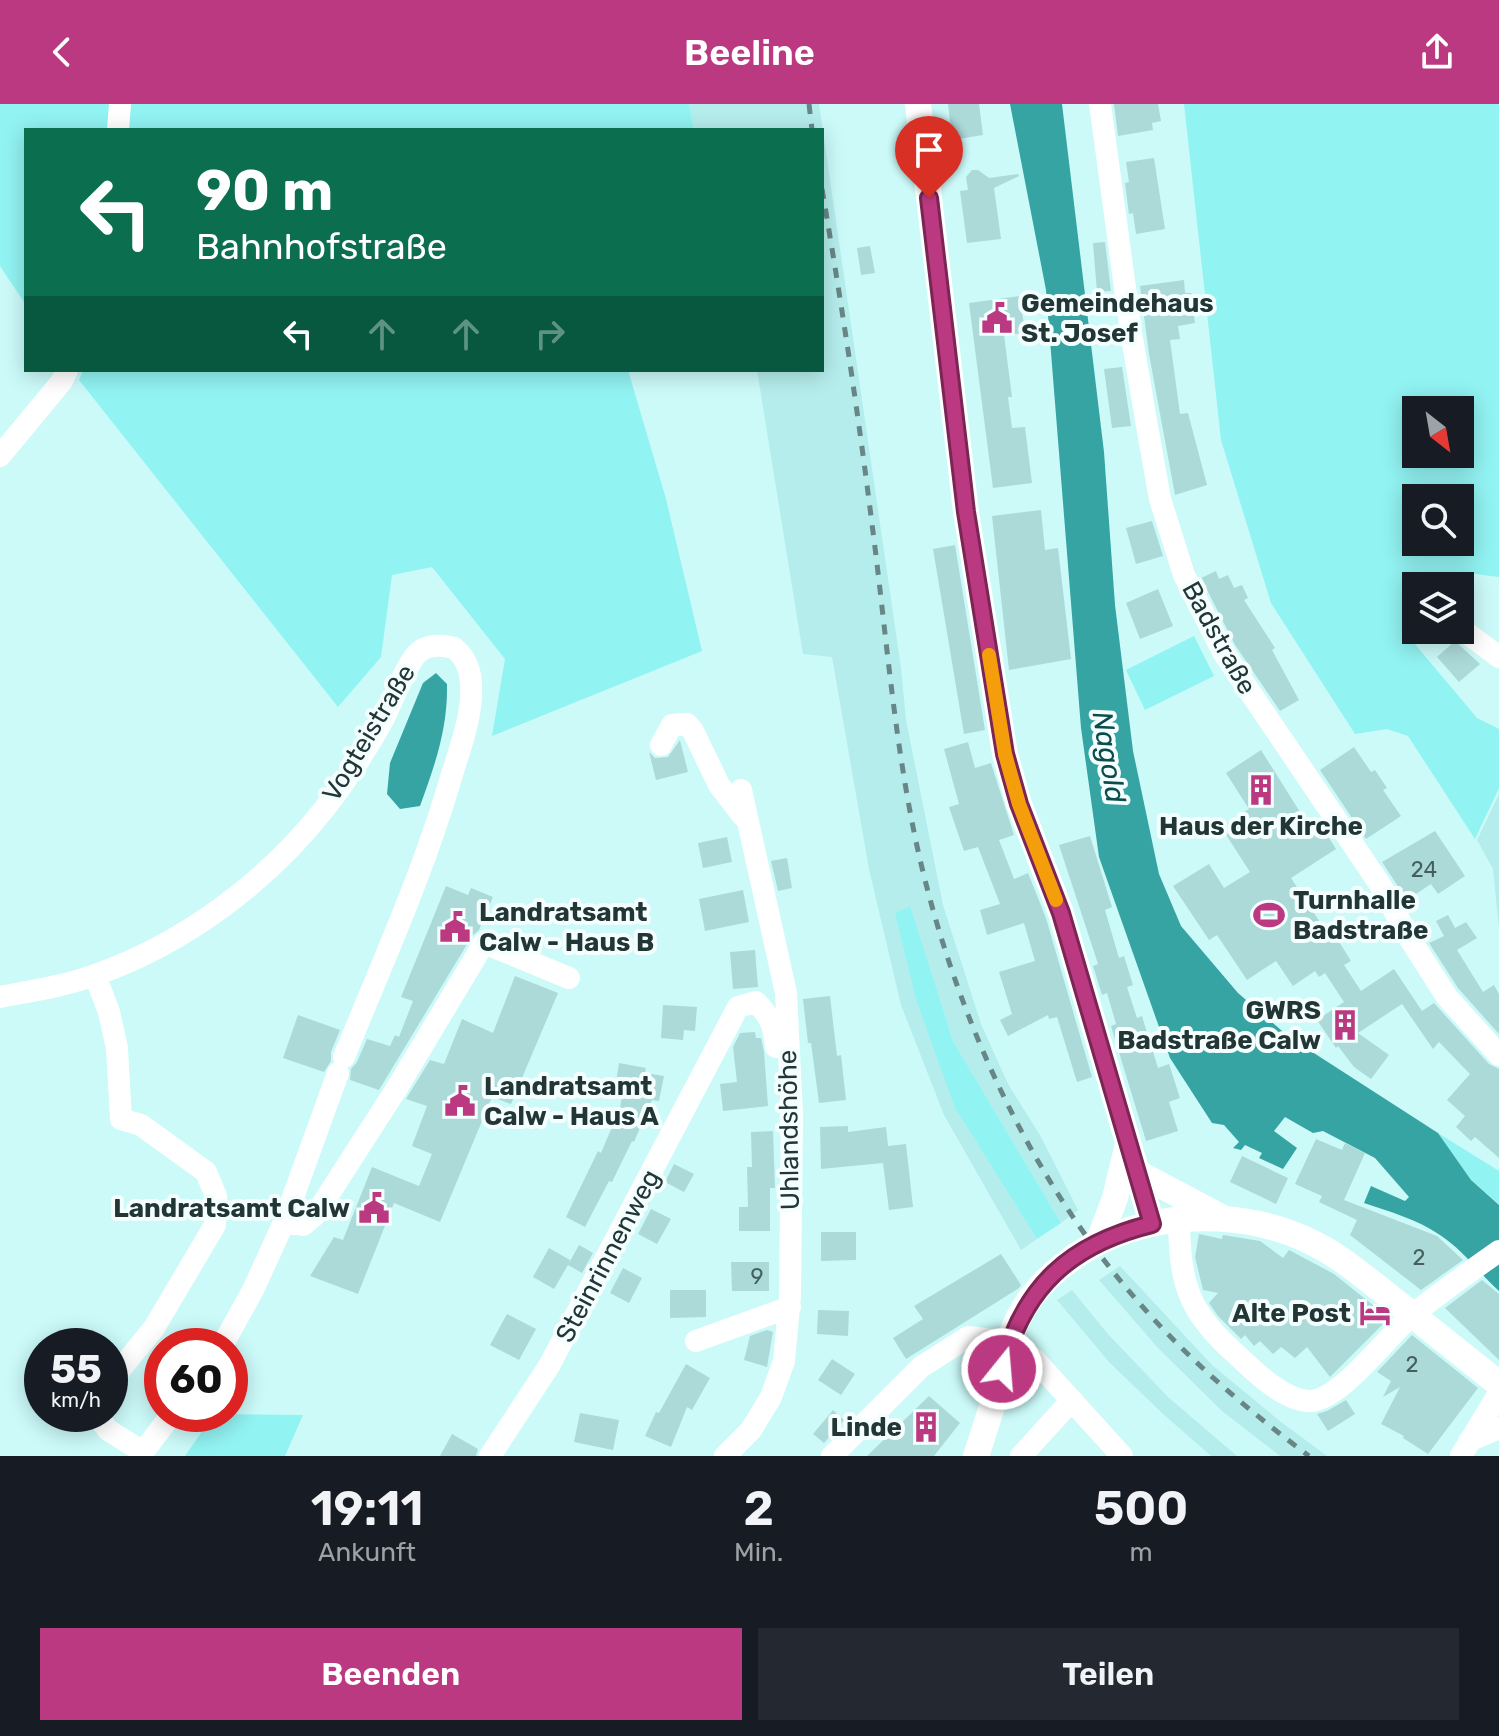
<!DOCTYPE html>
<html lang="de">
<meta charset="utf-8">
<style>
body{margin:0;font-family:Rubik,sans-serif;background:#242831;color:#f1f3f6;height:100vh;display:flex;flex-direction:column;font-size:30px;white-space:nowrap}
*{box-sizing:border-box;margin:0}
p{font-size:26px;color:#9ea1a6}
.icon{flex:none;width:44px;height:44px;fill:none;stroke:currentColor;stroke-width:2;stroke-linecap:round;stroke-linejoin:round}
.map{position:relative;height:1352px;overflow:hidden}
.panel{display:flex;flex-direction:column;background:#171b24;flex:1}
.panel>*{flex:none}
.top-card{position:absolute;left:24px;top:24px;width:800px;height:244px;border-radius:0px;box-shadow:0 4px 20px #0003;background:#0b6e4f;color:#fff;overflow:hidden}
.needle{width:52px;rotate:149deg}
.controls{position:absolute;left:1402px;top:292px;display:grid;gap:16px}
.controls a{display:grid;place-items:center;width:72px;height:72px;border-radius:0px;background:#171b24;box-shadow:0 4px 20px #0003;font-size:40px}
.speed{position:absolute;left:24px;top:1224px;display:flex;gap:16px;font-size:40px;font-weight:700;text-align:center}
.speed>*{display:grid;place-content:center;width:104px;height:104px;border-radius:50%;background:#171b24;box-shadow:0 4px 20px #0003;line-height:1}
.speed small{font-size:20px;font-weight:400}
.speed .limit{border:12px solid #d22;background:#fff;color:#111}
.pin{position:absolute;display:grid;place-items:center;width:68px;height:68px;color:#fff;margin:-82px -34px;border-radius:50% 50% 50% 0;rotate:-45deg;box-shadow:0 0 8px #0007}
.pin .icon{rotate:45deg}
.me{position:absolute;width:88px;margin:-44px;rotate:17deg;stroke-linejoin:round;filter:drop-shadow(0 0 6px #0008)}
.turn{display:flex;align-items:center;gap:28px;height:168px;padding:0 40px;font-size:36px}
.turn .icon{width:104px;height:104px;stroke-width:2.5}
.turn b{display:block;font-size:56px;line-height:68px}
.lanes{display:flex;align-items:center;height:76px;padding:0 40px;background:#0003;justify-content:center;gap:40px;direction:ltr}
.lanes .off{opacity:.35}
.eta{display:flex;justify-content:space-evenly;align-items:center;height:136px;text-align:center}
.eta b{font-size:48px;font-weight:600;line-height:56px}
.action{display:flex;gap:16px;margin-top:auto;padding:16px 40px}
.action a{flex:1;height:92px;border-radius:0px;background:#bb3981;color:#fff;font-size:32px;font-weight:600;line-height:92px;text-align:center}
.action a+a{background:#242831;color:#f1f3f6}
header{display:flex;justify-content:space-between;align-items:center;height:104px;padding:0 40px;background:#bb3981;color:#fff;font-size:36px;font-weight:600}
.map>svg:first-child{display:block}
.built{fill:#b5edec}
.green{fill:#91f3f2;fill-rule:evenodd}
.water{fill:#36a4a3}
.building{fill:#acdad9}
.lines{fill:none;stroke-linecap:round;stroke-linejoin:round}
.minor{stroke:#fff;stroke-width:22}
.major{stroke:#fff;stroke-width:26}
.rail{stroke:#678685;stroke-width:5;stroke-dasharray:10 10;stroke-linecap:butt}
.route-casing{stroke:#7a2554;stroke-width:20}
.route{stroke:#bb3981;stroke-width:14}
.slow{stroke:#f59e0b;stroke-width:14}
.labels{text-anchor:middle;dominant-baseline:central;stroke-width:8;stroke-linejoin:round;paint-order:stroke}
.number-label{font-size:22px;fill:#455f5f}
.poi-label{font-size:26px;font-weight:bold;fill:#233636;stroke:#f5fefe;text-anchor:start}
.street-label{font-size:26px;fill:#233636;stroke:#f5fefe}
.water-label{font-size:28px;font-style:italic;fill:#0c4c4c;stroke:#f5fefe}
</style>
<header><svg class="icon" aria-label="back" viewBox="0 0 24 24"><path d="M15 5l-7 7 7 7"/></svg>Beeline<svg class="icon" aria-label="share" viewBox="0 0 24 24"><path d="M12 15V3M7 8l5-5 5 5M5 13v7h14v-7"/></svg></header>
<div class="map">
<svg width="1499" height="1352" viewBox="0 0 1499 1352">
<rect width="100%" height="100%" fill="#cbfaf9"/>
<path class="built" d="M689,0h130l82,564 5,52 37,185 38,119 27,60 33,53 37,73 -17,13 -108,-182 -44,-134 -14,6 60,195 82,131 -16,11 -77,-135 -43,-110 -32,-136 -37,-212 -29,-3 -46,-284h65v-240h-128z
M1499,690v135l-6,-60 -16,-29z
M1120,1162l92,99 69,57 46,34h-47l-58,-45 -64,-63 -59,-68z
M1072,1186l35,43 61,64 69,59h-26l-49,-43 -53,-51 -52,-62z"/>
<path class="green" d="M0,0h689l5,26h-668v175l-26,-39z
M1184,0h315v473l-32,-4 -14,13h-37v33l-13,11 74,88 22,11v59l-24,51 -67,-103 -21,-7 -32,5 -84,-131 -50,-163zM1416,306h44v44h-44zM1416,394h44v44h-44z
M83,266h545l38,129 36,152 -210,85 13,-77 -73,-92 -40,8 -11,82 -43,50 -259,-327z
M1194,532l20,40 -69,34 -19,-40z
M910,802l43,135 108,182 -24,16 -82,-131 -39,-109 -21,-86z
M1438,1029l61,38v33l-28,-24z
M214,1310l89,1 -18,41h-100z"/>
<path class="water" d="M1010,0h52l42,348 11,153 18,146 26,123 22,52 57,67 51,44 149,96 33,47 28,25v86c-20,-18 -36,-41 -59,-56 -23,-16 -50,-23 -76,-32l7,-17 34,15 4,-4 -34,-39 -52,-27 -10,2 -28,-16 -11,14 23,17 -14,21 -24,-11 3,-5 -17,-8 -4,5 -8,-2 6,-6 -15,-17 -12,-2 -42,-65 -71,-201 -18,-129 -35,-438z
M436,569l11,11c1,44 -12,81 -27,122l-20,3 -13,-15 3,-31 33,-80z"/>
<path class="building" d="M948,0h31l4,31 -31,5z
M1114,0h44l3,17 -9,2 1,7 -35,6z
M1154,54l11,71 -29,5 -3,-21 -4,1 -4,-31 4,-1 -3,-20z
M972,66h6l11,8 29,-4 1,2 -25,12 7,51 -34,4 -7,-52 8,-1 -2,-13z
M1105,138l6,49 -14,1 -4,-49z
M870,142l5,27 -14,2 -4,-27z
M1184,176l1,13h6l4,30 -17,3 2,13 -10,1 10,74 8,-1 19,72 -32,10 -26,-141 -9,-68z
M1020,192l5,37 -21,2 8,62h-4l4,31 13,-1 7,56 -39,5 -24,-185z
M1122,263l9,59 -19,2 -8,-59z
M1041,406l4,40 13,-2 13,111 -62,11 -17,-154z
M1152,417l11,35 -27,8 -10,-36z
M955,441l30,185 -21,4 -31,-185z
M1216,467l3,8 9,-4 6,13 8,-3 6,13 -4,2 31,48 -3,2 27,50 -19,11 -45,-66 -34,-67z
M1158,485l15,37 -33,13 -14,-36z
M1455,537l25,23 -21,18 -22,-25z
M680,636l8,32 -32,8 -7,-28 6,6 13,-1z
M968,638l7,26 16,-5 23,72 -15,5 15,39 14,-6 18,45 46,159 -15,5 -20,-65 -8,2 -1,-4 -40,21 -8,-16 12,-6 -13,-42 36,-11 -11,-38 -37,12 -7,-25 20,-6 -22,-57 -14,4 -15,-44 10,-3 -15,-55z
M1354,643l17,25 4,-2 12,18 -4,2 18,26 -35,23 -46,-69z
M1261,646l49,78 9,-6 17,27 -45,29 42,64 5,-2 13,21 -7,4 17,26 33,-22 28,42 12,-8 55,61 10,5v89l-24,-21 -4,4 -15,-14 9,-11 -18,-16 23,-26 -31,-32 -6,7 -31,-45 -44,29 31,22 -18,24 -17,-12 -16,-21 -2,2 -19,-28 27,-18 -19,-29 -6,4 -4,-6 -22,15 -17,-25 -29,19 -30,-45 -8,5 -36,-54 36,-22 15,24 26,-16 -29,-45 28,-18 -23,-36z
M1435,727l30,45 -27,18 -7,-10 -24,16 -25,-38z
M1090,732l22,71 -7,3 14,48 5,-2 9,29 -6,2 10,31 5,-2 16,52 11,-4 11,34 -11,4 9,29 -32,10 -35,-115 5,-2 -9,-31 -5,2 -9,-29 5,-2 -39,-119z
M727,733l5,25 -29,6 -5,-25z
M787,754l5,30 -14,3 -7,-30z
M446,782l22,9 3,-7 22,9 -14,33 -7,6 -93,154 -29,-10 1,-11 6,-7 10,-23 23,7 5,-11 4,2 14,-36 -12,-4z
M743,786l6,32 -44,9 -6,-32z
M1448,811l7,13 11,-6 11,16 -20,12 26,42 11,-7 5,9v40l-41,-46 -29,-45 15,-7 -8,-15z
M755,846l3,37 -25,2 -3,-37z
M515,872l43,17 -47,111 -19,-7 -52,125 -46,-19 -36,91 -48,-18 24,-39 9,3 29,-73 47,19 13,-32 -20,-8 15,-40 -21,-7 24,-39 14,4 18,-45 31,14z
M830,892l7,60 4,-1 5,45 -27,3 -8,-60h-3l-5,-44z
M663,901l34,2 -2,24 -11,-1 -1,10 -22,-2z
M298,911l42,15 -9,22v9l-7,11 -41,-14z
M755,928l1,6h5l3,14 4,54 -45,5 -3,-27 17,-2 -4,-35 7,-14z
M619,959l27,5 -1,5 19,3 -5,25 -7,-1 -18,42 -2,-1 -20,41 -3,-1 -24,46 -19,-10 32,-66 3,2 19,-45 4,-24 -8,-2z
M848,1022v6l38,-5 2,19 18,-2 7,63 -24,3 -6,-47 -62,6 -1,-42z
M773,1027l2,57h-5v43h-31v-24h9l-1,-40h5l-1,-35z
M1316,1035l26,11 3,-7 20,10 -21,47 93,36 26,24 -42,30 -71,-55 7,-15 -38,-18 3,-6 -27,-12z
M1242,1052l46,22 -12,26 -46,-22z
M674,1060l20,10 -10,18 -19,-10z
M651,1105l20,10 -14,25 -19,-10z
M821,1128h35v28l-35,1z
M1199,1130l23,5 1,-4 37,6 23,17 6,-8 45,24 55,44 -59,59 -23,-30 -12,11 -14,-11 -8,7 -13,-13 -6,5 -9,-11 -4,4 -23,-23 -9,-13 9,-10 -15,-3 -8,-33z
M579,1141l14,8 -11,20 -14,-8 -14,24 -21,-12 16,-29 21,12 -1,3z
M1001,1150l20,31 -2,3 -113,71 -13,-21 30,-19 -9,-13z
M731,1158h38v29h-37z
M623,1164l19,10 -13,25 -19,-10z
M1482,1176l17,14v66l-54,-52z
M670,1186h36v27l-36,1z
M818,1206l31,1 -1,25 -31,-2z
M507,1210l29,15 -17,31 -29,-15z
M767,1226l6,2 -6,35 -23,-7 6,-24z
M1412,1231l66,53 -50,66 -25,-16 1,-2 -23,-12 19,-37 -17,10 8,-16 -14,-9z
M832,1255l23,15 -14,21 -23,-15z
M686,1260l24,14 -18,32 -5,-3 -16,40 -26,-11 11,-24 3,1z
M929,1292l31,27 -26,33h-67z
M1346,1296l9,14 -27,17 -11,-17 10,-3z
M833,1306l11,10 -20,23 -11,-9z
M580,1309l39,7 -6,30 -39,-8z
M452,1330l26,15 -2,7h-36z"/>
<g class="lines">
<path class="minor" d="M1100,0l31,228 16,94 13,73 24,76 39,77 158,234 27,50 39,61 52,58
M118,26l2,-26
M0,352l62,-75 5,-11
M1464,527l35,26
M661,641l11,-20 15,-1 6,7 26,54 24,31
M95,871l14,37 8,36 4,71 20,6 65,47 10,24 -1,29 -61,103 -44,54
M0,893c32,-6 65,-11 95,-22 89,-31 172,-93 230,-167 21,-27 40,-56 57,-86 9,-16 25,-61 37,-70 10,-8 23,-7 35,-4 16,12 18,31 17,50 -2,28 -13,56 -21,83 -28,95 -69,185 -106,276
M1179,1117c1,63 9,91 58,134 18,17 45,44 71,46 31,3 83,-70 107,-88 27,-22 56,-42 84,-62
M284,1118l19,3 13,-11 81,-126 87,-145 85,35
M696,1237l94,-34
M222,1242l31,-56 31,-68 54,-149
M96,1310l12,16 35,22
M1469,1337l30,-13
M140,1352l32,-42
M490,1352l59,-90 189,-359 18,-5c15,15 18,25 20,45
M725,1352l26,-26 20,-33 13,-36 6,-65 2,-181 -6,-122 -45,-203
M832,1352l89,-89 47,-30 41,5 25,17 88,97
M1021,1352l51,-56
M1461,1352l38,-63"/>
<path class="major" d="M918,0l48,408 39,242 14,50 42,109 91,311
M1136,1068l85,45
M1098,1139l17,-45 12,-50
M976,1352c7,-21 14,-42 20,-64 7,-25 11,-52 23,-75 19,-38 62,-70 101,-84 62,-23 137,-19 195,11 26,13 48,32 70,49 38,30 76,61 114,91"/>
<path class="rail" d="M809,0l3,26
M822,85c19,111 36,223 50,335 14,107 22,216 45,322 36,164 112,333 224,459 50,57 108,106 168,151"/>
</g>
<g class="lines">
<defs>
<path id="route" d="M929,94l37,314 39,242 14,50 42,109 91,311c-82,20 -129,63 -150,145"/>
</defs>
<use href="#route" class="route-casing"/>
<use href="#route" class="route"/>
<path class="slow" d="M989,551l16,99 14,50 37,96"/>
</g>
<defs>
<symbol id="civic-bare" viewBox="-9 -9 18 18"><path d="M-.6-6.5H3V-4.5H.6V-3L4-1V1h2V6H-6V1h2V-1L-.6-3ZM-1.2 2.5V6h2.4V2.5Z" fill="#bb3981" stroke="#f5fefe" stroke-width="2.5" paint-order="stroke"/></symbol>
<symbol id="building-bare" viewBox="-9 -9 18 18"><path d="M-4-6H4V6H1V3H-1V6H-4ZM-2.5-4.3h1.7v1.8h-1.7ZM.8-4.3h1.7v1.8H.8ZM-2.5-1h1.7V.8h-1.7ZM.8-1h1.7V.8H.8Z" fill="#bb3981" stroke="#f5fefe" stroke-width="2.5" paint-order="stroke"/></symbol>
<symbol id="stadium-bare" viewBox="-9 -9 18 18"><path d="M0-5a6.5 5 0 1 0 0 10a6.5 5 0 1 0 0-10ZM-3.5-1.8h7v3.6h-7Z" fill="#bb3981" stroke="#f5fefe" stroke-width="2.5" paint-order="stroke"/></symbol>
<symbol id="hotel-bare" viewBox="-9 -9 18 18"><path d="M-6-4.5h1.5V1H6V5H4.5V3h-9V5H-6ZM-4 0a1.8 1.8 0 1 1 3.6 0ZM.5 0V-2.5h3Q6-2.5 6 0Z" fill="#bb3981" stroke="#f5fefe" stroke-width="2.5" paint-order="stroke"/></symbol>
</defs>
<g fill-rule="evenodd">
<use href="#civic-bare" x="975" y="192" width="44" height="44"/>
<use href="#building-bare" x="1239" y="664" width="44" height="44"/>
<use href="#stadium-bare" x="1247" y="789" width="44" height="44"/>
<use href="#civic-bare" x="433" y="801" width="44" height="44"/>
<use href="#building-bare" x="1323" y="899" width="44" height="44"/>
<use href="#civic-bare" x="438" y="975" width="44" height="44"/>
<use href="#civic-bare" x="352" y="1082" width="44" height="44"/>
<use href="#hotel-bare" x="1353" y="1187" width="44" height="44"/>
<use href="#building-bare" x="904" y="1301" width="44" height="44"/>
</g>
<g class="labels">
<g class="number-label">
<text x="1424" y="765">24</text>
<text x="1419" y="1153">2</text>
<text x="757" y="1172">9</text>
<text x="1412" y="1260">2</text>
</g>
<g class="poi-label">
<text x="1021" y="199">Gemeindehaus<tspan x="1021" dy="30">St. Josef</tspan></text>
<text x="1261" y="722" text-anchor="middle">Haus der Kirche</text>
<text x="1293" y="796">Turnhalle<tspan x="1293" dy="30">Badstraße</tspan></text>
<text x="479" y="808">Landratsamt<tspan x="479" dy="30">Calw - Haus B</tspan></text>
<text x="1321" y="906" text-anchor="end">GWRS<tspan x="1321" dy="30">Badstraße Calw</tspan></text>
<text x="484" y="982">Landratsamt<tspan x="484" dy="30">Calw - Haus A</tspan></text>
<text x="350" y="1104" text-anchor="end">Landratsamt Calw</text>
<text x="1351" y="1209" text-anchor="end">Alte Post</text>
<text x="902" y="1323" text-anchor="end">Linde</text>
</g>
<g class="street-label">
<text transform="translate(1219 534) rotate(61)">Badstraße</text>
<text transform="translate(369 629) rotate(-59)">Vogteistraße</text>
<text transform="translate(789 1026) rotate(-91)">Uhlandshöhe</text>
<text transform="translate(608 1152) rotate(-62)">Steinrinnenweg</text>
</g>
<g class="water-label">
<text transform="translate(1109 653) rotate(81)">Nagold</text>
</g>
</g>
</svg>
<div class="controls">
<a><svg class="needle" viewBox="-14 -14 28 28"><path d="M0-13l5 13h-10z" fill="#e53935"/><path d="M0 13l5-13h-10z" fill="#9ea1a6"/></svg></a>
<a><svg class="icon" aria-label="search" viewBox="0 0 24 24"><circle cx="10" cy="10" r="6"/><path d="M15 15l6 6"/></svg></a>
<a><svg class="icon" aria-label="layers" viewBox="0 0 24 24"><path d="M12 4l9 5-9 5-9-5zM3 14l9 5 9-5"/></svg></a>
</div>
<div class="speed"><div>55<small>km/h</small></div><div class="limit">60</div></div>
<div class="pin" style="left:929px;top:94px;background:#d93025"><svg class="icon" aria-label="arrive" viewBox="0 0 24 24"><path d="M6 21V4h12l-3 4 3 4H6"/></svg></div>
<svg class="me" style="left:1002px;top:1265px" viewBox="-20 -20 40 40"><circle r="17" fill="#bb3981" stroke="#fff" stroke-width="3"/><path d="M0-11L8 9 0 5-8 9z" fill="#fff"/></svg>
<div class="top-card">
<div class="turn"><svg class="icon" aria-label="left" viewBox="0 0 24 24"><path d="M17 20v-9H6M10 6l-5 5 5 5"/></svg><div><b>90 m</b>Bahnhofstraße</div></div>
<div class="lanes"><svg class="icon" aria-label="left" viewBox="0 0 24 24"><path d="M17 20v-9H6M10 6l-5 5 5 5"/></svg><svg class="icon off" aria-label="ahead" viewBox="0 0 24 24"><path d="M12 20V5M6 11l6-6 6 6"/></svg><svg class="icon off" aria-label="ahead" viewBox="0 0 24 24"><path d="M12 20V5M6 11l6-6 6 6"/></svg><svg class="icon off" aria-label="right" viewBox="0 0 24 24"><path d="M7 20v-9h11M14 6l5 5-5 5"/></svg></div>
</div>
</div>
<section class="panel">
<div class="eta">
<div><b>19:11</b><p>Ankunft</p></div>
<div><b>2</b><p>Min.</p></div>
<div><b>500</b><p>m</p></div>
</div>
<div class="action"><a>Beenden</a><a>Teilen</a></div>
</section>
